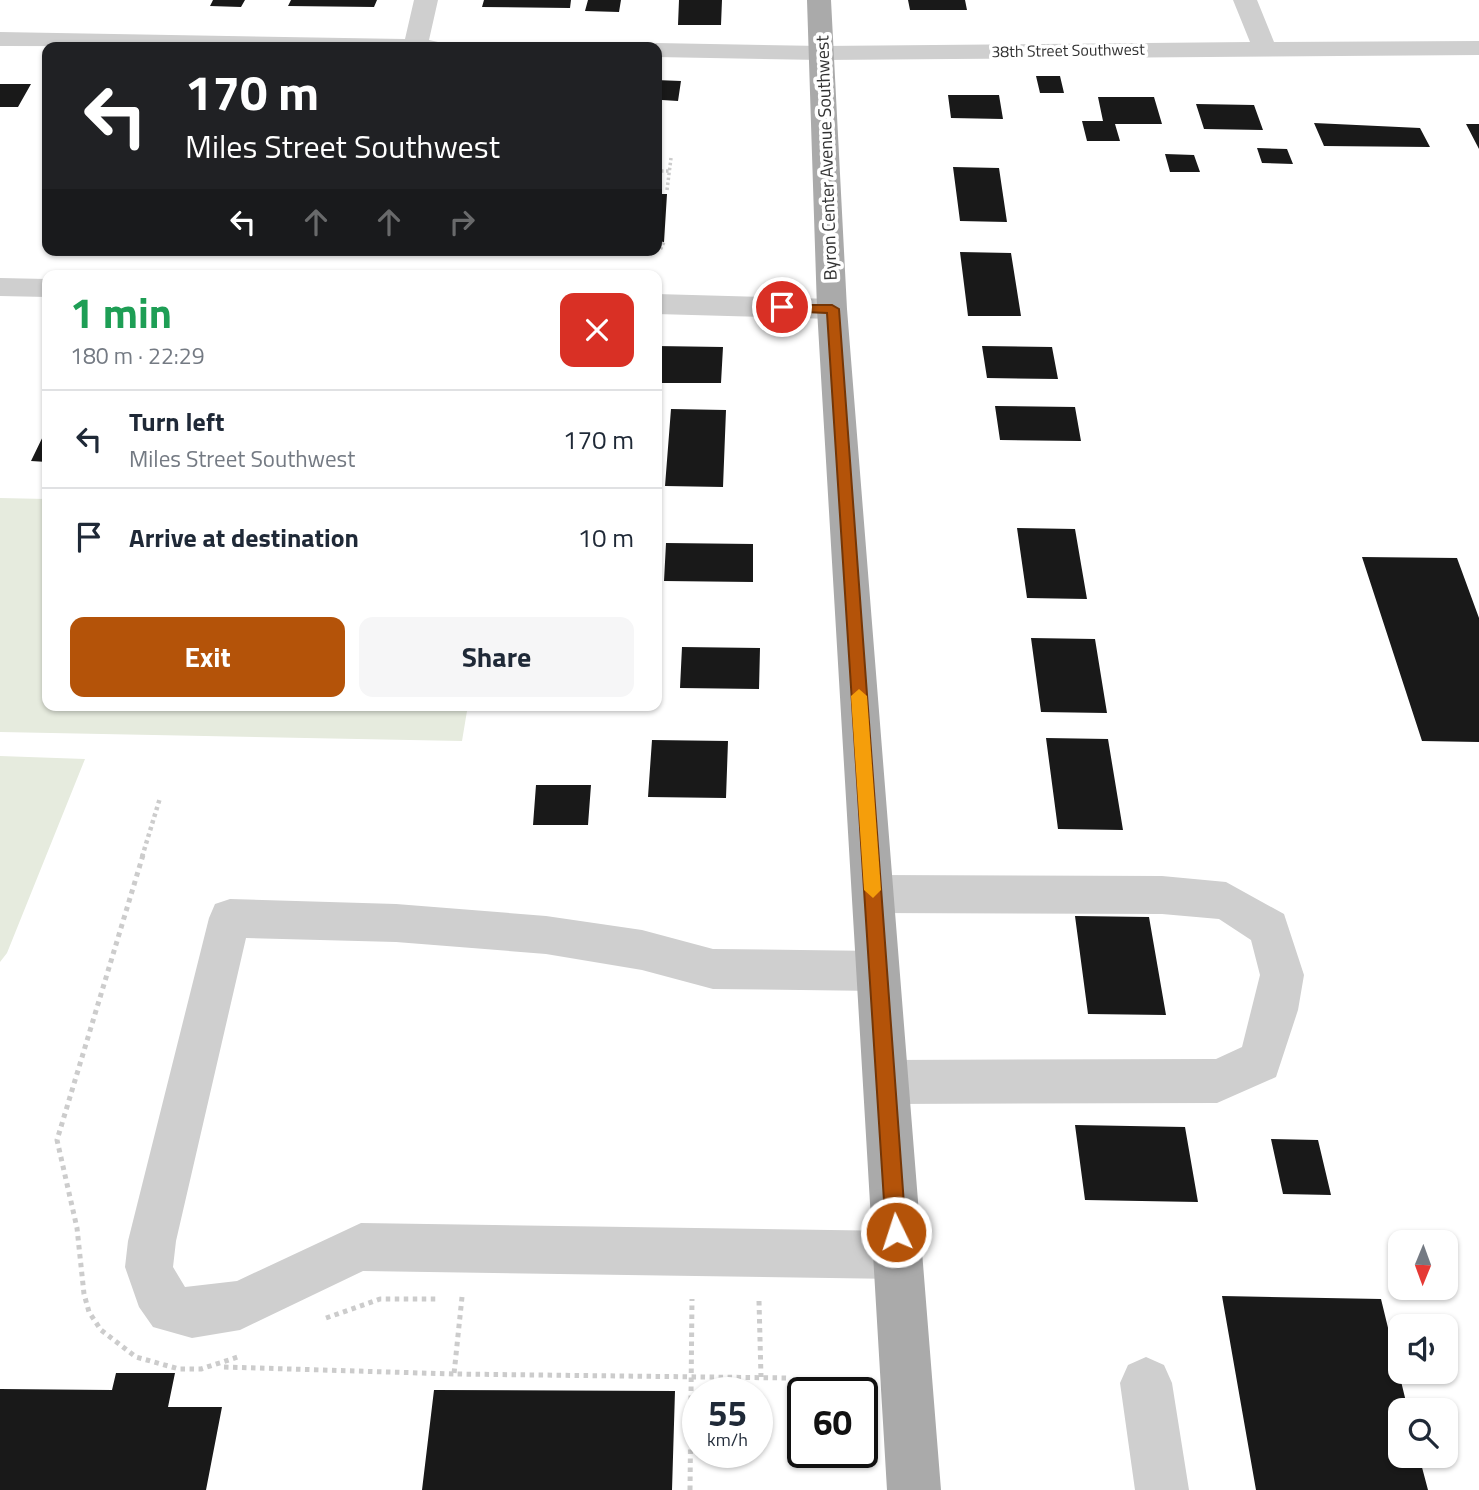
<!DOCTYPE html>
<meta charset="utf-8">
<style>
body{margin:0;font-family:"Titillium Web",sans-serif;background:#f6f6f7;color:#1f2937;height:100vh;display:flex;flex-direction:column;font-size:26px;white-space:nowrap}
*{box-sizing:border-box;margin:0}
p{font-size:23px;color:#747a83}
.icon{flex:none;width:38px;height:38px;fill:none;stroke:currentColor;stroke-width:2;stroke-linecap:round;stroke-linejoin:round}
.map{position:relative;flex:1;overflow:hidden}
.drawer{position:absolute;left:42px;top:270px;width:620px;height:441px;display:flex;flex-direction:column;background:#fff;border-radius:14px;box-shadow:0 2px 5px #0004}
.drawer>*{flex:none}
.banner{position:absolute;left:42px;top:42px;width:620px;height:214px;border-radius:14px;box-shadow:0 2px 5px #0004;background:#202124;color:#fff;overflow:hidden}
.needle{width:46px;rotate:181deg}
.fabs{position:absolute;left:1388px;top:1230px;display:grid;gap:14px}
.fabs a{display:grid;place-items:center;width:70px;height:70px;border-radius:14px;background:#fff;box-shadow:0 2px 5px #0004;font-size:35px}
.speed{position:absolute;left:682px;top:1377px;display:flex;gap:14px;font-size:35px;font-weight:700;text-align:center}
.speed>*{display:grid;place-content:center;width:91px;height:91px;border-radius:50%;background:#fff;box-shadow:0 2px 5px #0004;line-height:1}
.speed small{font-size:18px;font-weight:400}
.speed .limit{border:4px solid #111;border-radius:10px;background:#fff;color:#111}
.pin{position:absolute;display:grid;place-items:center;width:60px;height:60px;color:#fff;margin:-30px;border:4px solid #fff;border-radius:50%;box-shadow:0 2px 7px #0007}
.me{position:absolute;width:77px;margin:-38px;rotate:356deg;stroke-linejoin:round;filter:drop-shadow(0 0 5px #0008)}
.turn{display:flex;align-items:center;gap:24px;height:147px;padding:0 28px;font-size:32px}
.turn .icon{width:91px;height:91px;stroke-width:2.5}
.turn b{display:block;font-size:49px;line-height:60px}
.lanes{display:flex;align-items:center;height:66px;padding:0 28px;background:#0003;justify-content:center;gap:35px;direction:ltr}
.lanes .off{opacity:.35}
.round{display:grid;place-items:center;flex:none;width:74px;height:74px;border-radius:14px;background:#f6f6f7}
.overview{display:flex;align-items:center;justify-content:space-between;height:119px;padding:0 28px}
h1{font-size:42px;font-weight:700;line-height:52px;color:#1e9e55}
.primary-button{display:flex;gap:14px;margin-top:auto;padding:14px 28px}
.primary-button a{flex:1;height:80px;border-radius:14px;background:#b45309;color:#fff;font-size:28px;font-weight:700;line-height:80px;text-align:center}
.primary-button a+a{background:#f6f6f7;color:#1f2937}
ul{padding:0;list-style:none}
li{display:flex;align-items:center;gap:21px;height:98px;padding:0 28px;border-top:2px solid #e0e1e3}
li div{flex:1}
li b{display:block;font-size:26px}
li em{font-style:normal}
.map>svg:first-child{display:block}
.green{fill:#e6ebde}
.building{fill:#191919}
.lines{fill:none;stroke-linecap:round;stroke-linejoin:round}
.path-far2{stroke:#ccc;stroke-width:3.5;stroke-dasharray:2.5 2.5;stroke-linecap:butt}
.path-far1{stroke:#ccc;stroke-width:4.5;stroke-dasharray:3.5 3.5;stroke-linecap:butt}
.path{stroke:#ccc;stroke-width:5;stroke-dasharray:4.5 4.5;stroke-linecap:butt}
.minor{fill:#cfcfcf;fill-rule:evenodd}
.major{fill:#aaa;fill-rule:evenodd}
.route{fill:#b45309;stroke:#753606;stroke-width:2}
.slow{fill:#f59e0b}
.labels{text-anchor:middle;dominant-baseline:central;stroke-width:7;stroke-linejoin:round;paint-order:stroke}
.far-street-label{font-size:16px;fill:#323232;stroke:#fff}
.street-label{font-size:18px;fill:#323232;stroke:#fff}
</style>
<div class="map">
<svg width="1479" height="1490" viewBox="0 0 1479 1490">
<rect width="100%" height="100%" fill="#fff"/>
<path class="green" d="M0,498l47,1v206h421l-6,36 -462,-9z
M0,756l85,3 -78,194 -7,9z"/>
<path class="building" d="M213,0h32l-4,7 -31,-1z
M291,0h86l-3,7 -86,-1z
M484,0h87l-1,8 -88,-1z
M588,0h33l-2,12 -34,-1z
M679,0h43l-1,25h-43z
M908,0h57l2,10h-57z
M1036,76h24l4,17h-24z
M656,80l25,1 -3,20 -16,-1 -3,23h-3z
M0,84h31l-13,23h-18z
M948,95h51l4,24 -52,-1z
M1098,97h56l8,27h-47l5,17h-33l-5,-20h21z
M1196,104l58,1 9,25 -59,-1z
M1314,123l106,5 10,19 -106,-1z
M1466,124h13v25z
M1257,148l30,1 6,15 -31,-1z
M1165,154l29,1 6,17h-30z
M953,167l46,1 8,54 -47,-1z
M656,194h11l-3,48h-8z
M960,252l51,1 10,63h-53z
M656,346l67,1 -2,36h-65z
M982,346l70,1 6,32 -71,-1z
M995,406l80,1 6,34 -81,-1z
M671,409l55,1 -3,77 -58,-1z
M47,428v34l-16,-1z
M1017,528l58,1 12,70 -60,-1z
M666,543l87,1v38l-89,-1z
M1362,557l95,1 22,60v124l-57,-1z
M1031,638l64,1 12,74 -66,-1z
M682,647l78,1 -1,41 -79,-1z
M1046,738l62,1 15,91 -65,-1z
M652,740l76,1 -2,57 -78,-1z
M536,785h55l-3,40h-55z
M1075,916l74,1 17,98 -78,-1z
M1075,1125l110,2 13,75 -113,-2z
M1271,1139l47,1 13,55 -48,-1z
M1222,1296l159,3 27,111h-8v46h19l9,34h-172z
M116,1373h59l-7,34h54l-16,83h-206v-101l112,1z
M434,1390l241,1 -3,99h-250z"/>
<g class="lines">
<path class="path-far2" d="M656,171h13
M667,190l4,-32
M656,250h4l4,-8"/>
<path class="path-far1" d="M142,857l18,-59"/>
<path class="path" d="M143,855l-86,285 20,88 7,66 5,18 12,18 35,27 43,12h22l40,-13
M462,1297l-8,77 335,4
M759,1301l2,76
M326,1318l54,-19h56
M224,1367l230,7
M690,1490l2,-191"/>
<path class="minor" d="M414,0h24l-9,40 9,2 3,5 -441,-1v-14l405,7z
M1233,0h24l17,42 205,-1v14l-657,5 -166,-3v-10h-10l10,-4 166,3 428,-4z
M0,278l47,1v18l-47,-1z
M656,294l176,5 11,3 4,7 -4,7 -11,3 -176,-5z
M873,875l289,1 64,6 58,32 20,61 -6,35 -22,67 -59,26 -331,1 -16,-6 -7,-16 7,-16 16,-6 330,-1 26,-12 18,-72 -9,-35 -32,-21 -57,-5 -289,-1 -15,-6 -6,-13 6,-13z
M230,899l166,5 150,12 96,14 71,19 165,2 15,6 6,14 -6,14 -15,6 -165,-2 -71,-19 -96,-16 -150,-12 -150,-4 -70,303 -3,26 12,20 52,-6 124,-58 537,8 17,7 7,17 -7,17 -17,7 -535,-8 -123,59 -48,8 -39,-11 -14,-20 -14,-40 3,-26 81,-323 6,-14z
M1146,1357l18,8 8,18 17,107h-54l-15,-107 8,-18z"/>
<path class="major" d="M807,0h24l16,309 94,1181h-54l-70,-1181z"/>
</g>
<path class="route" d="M777,305h55l7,4 67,923 -3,7 -7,3 -7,-3 -3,-7 -59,-919 -45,-2 -5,-1z"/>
<path class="slow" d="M859,689l8,7 14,194 -8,8 -9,-8 -13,-194z"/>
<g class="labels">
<g class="far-street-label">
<text transform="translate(1068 50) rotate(-1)">38th Street Southwest</text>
</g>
<g class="street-label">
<text transform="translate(826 158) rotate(-92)">Byron Center Avenue Southwest</text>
</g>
</g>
</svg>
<div class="fabs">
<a><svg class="needle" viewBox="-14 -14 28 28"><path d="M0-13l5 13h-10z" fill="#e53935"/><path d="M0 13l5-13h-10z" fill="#747a83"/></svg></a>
<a><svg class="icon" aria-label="sound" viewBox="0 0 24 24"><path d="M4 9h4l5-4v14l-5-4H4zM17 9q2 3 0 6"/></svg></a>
<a><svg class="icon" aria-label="search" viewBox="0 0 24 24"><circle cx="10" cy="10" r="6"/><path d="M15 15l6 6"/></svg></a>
</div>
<div class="speed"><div>55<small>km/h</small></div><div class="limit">60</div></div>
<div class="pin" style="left:782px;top:307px;background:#d93025"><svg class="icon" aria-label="arrive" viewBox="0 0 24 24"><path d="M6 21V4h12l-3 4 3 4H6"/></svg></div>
<svg class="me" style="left:896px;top:1232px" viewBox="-20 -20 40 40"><circle r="17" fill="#b45309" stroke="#fff" stroke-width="3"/><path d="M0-11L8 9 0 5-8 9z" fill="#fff"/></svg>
<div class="banner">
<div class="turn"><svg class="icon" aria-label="left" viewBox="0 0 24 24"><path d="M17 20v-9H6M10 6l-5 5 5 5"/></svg><div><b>170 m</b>Miles Street Southwest</div></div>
<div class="lanes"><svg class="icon" aria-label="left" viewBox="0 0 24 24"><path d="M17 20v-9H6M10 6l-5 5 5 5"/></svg><svg class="icon off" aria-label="ahead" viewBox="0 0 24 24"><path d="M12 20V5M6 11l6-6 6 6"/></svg><svg class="icon off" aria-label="ahead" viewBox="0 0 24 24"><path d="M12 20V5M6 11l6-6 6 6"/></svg><svg class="icon off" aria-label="right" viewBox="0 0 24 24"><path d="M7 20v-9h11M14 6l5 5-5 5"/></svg></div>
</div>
<section class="drawer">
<div class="overview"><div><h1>1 min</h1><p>180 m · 22:29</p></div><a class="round" style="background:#d93025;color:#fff"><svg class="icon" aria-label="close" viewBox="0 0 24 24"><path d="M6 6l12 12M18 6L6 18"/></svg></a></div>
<ul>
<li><svg class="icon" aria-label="left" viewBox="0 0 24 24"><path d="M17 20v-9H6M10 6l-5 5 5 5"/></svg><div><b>Turn left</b><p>Miles Street Southwest</p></div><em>170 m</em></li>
<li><svg class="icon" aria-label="arrive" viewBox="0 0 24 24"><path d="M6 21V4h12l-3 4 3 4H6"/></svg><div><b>Arrive at destination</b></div><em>10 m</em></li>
</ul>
<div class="primary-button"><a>Exit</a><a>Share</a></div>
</section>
</div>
